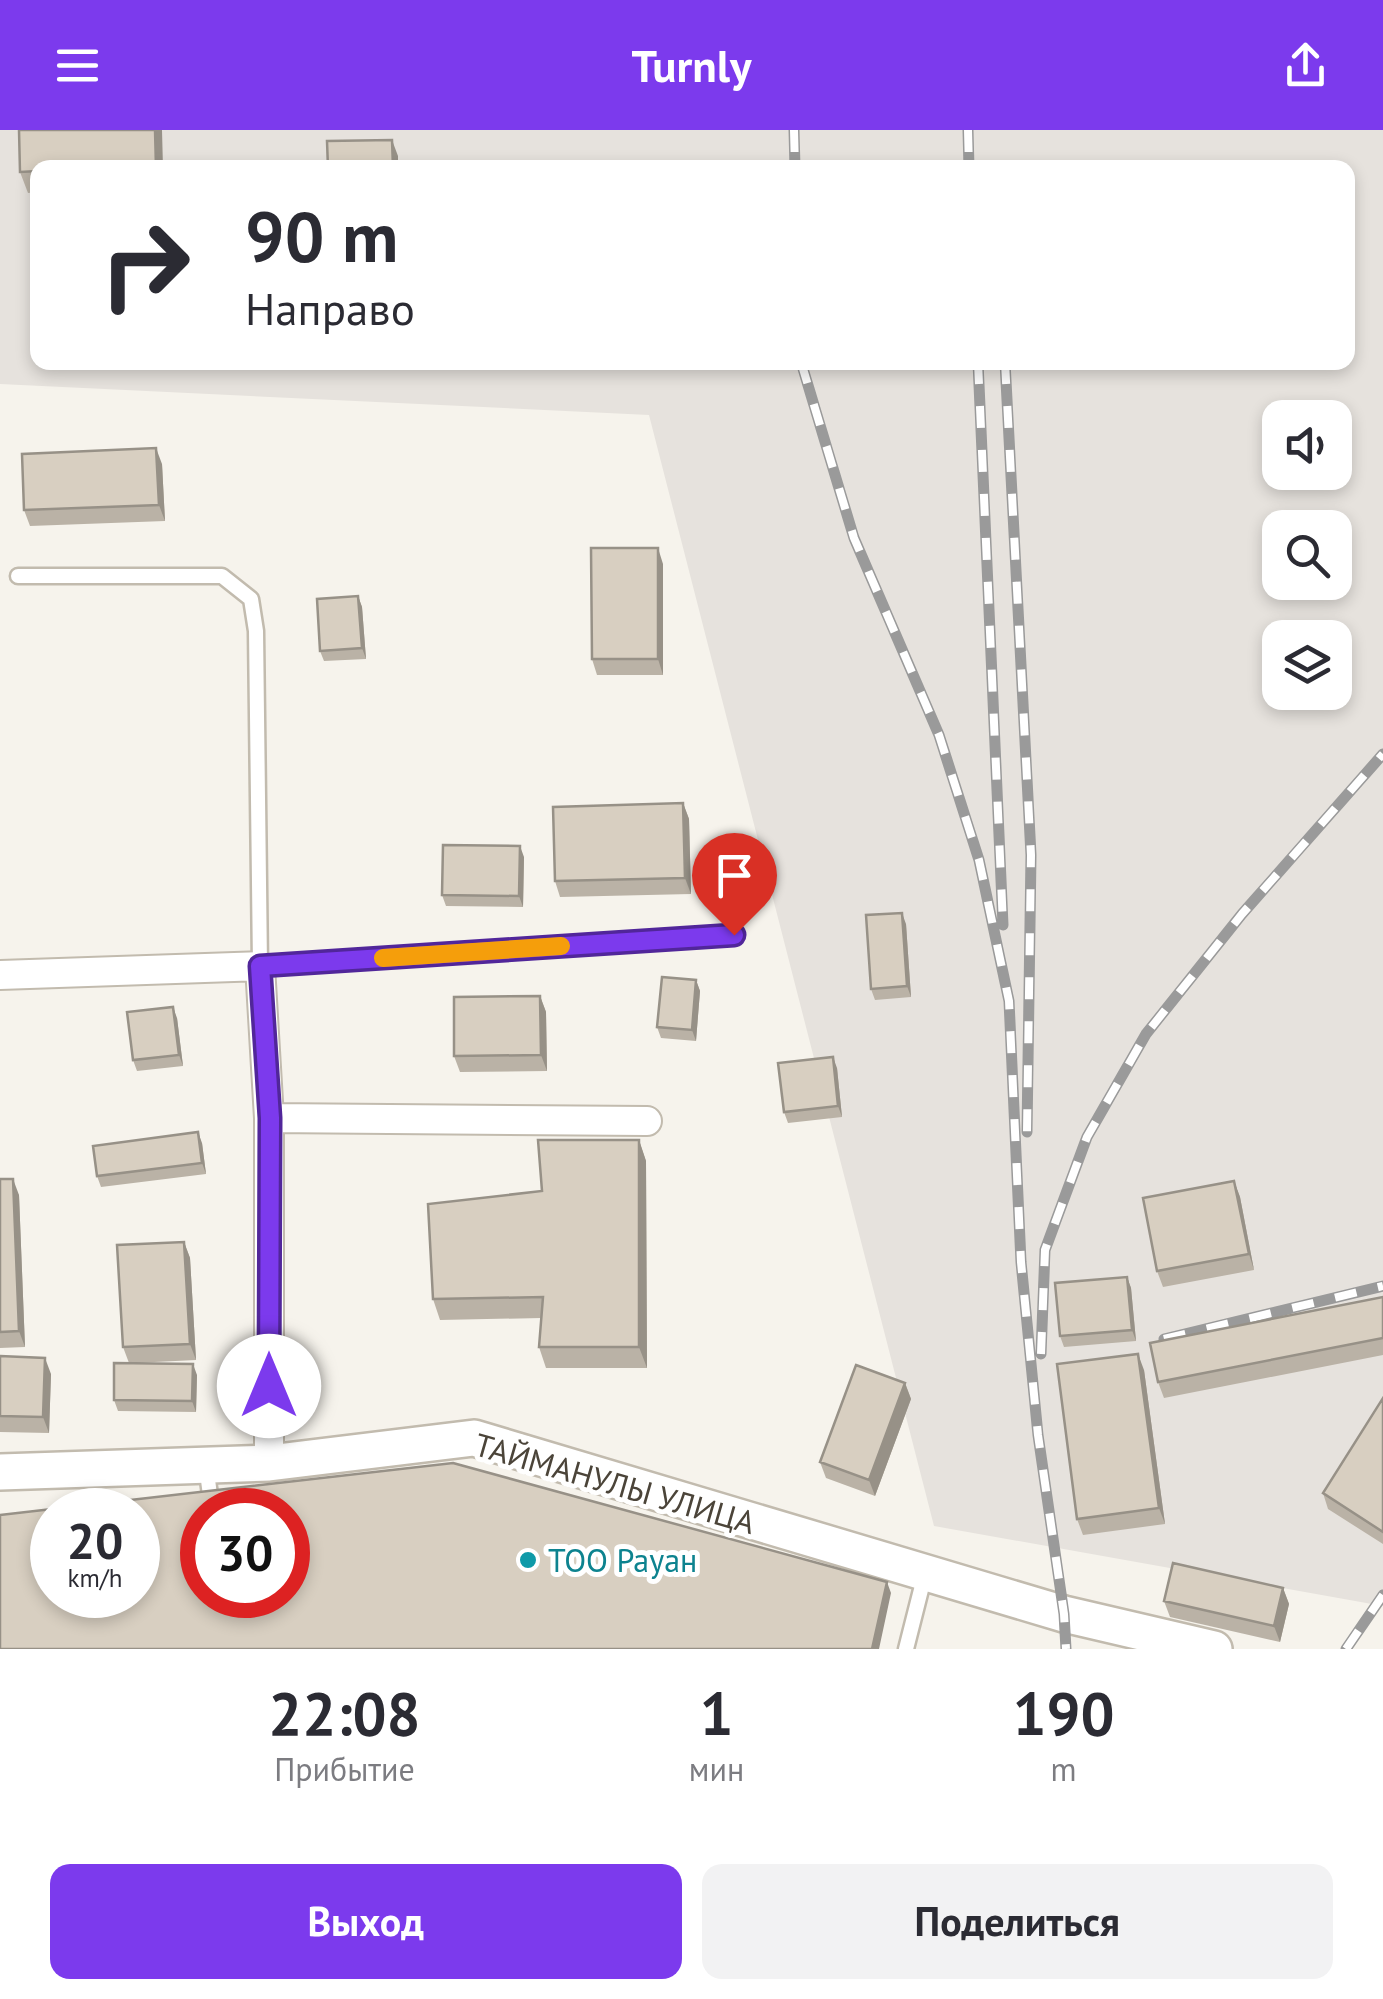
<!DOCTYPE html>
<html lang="ru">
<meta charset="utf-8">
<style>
body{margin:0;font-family:"PT Sans",sans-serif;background:#f2f2f3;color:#2b2b33;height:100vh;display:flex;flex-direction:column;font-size:38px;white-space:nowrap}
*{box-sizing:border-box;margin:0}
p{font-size:32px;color:#7c7c81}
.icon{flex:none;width:55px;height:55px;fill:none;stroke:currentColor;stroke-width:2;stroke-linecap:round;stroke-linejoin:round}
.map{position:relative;height:1519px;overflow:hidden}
.panel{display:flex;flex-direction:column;background:#fff;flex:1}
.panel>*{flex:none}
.hud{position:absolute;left:30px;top:30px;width:1325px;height:210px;border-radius:20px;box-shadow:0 5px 15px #0003;background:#fff;color:#2b2b33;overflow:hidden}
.controls{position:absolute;left:1262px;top:270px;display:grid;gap:20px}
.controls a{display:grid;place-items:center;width:90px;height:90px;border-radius:20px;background:#fff;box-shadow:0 5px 15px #0003;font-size:50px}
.speed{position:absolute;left:30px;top:1358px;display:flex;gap:20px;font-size:50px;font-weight:700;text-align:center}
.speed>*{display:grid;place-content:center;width:130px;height:130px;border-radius:50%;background:#fff;box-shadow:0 5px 15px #0003;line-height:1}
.speed small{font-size:25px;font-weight:400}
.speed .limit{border:15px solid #d22;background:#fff;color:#111}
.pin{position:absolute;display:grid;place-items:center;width:85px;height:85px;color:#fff;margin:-102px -42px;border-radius:50% 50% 50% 0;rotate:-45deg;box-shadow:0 0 10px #0007}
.pin .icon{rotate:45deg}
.me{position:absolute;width:110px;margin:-55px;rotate:0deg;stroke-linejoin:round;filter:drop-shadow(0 0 8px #0008)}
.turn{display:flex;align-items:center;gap:35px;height:210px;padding:0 50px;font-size:45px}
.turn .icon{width:130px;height:130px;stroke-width:2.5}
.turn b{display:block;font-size:70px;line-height:85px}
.eta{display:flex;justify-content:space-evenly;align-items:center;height:170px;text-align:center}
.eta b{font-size:60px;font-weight:700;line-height:70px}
.cta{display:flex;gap:20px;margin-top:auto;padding:20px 50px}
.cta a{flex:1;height:115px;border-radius:20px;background:#7c3aed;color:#fff;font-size:40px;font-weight:700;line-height:115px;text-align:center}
.cta a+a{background:#f2f2f3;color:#2b2b33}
header{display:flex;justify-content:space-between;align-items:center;height:130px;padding:0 50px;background:#7c3aed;color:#fff;font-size:45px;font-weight:700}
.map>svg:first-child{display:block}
.industrial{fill:#e6e2dd;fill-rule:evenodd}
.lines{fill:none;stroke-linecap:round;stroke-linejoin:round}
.service-casing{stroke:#c2bbae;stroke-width:19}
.minor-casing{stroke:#c2bbae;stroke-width:32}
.tertiary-casing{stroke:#c2bbae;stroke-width:40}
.service{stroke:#fff;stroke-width:14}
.minor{stroke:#fff;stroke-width:28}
.tertiary{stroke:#fff;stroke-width:35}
.rail-casing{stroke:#9a9a9a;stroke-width:11}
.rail{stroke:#fff;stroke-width:8;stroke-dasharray:22;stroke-linecap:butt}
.wall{fill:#bab2a6}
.shaded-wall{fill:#979187}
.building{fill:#d8cfc1;stroke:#979187;stroke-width:2.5;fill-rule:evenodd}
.route-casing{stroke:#51269a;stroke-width:25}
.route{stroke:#7c3aed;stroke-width:18}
.slow{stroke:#f59e0b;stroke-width:18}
.culture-dot{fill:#0f9aa8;stroke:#fff;stroke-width:4}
.labels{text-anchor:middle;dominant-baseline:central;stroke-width:10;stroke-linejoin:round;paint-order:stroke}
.street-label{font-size:32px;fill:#4b4439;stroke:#fff}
.culture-label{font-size:32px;fill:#0d838f;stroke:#fff;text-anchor:start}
</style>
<header><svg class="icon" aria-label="menu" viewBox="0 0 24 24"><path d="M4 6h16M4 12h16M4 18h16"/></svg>Turnly<svg class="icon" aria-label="share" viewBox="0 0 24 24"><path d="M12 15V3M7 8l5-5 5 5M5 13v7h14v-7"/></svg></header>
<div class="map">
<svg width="1383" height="1519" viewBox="0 0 1383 1519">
<rect width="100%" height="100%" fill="#f6f3ec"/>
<path class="industrial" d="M0,0h1383v1476l-449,-80 -285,-1111 -649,-31zM38,38h1310v194h-1310zM1280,288h55v54h-55zM1280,398h55v54h-55zM1280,508h55v54h-55z"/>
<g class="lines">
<defs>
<path id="service" d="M18,446h204l29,23 5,32 4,335 474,-31
M206,1335l6,45
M906,1519l19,-75"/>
<path id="minor" d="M0,845l260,-9 9,152 378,3
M269,1333v-345"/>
<path id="tertiary" d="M0,1342l269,-9 205,-25 590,176 150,35"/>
</defs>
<use href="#service" class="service-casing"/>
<use href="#minor" class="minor-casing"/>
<use href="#tertiary" class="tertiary-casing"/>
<use href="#service" class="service"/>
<use href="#minor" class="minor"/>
<use href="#tertiary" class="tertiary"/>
<defs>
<path id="rail" d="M794,0l1,38
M968,0l1,38
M801,232l53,176 85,197 40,125 30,141 12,261 17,173 26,179 2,35
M978,232l25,563
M1005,232l26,493 -4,277
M1164,1209l219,-53
M1041,1224l4,-104 42,-113 59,-103 96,-120 141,-160
M1346,1519l37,-54"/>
</defs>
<use href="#rail" class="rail-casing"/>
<use href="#rail" class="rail"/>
</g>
<path class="wall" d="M38,38v24l-10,1 -8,-21z
M162,334l3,57 -135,5 -6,-16z
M663,434v111h-66l-5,-16z
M358,466l4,11 4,52 -42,2 -4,-10z
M683,673l6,16 2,75 -131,3 -5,-16z
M524,727l-1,50 -77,-1 -4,-11z
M906,794l5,73 -36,3 -4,-11z
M696,850l4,11 -4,50 -35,-3 -4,-11z
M540,866l6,16 1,59 -87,1 -6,-16z
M177,888l6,48 -46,5 -4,-11z
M837,938l5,49 -54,6 -4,-11z
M639,1010l7,21 1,207h-101l-7,-21 2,-29 -101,2 -7,-21 109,-108z
M202,1013l4,31 -105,13 -4,-11z
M0,1049l19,16 6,152 -25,1z
M1234,1051l6,16 14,73 -91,17 -6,-16z
M184,1112l6,16 6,102 -62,3 63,12 -1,37 -78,-1 -4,-11 15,-37 -6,-16z
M1127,1147l4,11 5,53 -72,6 -4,-11z
M1383,1167v58l-219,43 -6,-16z
M0,1226l51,18 -2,59 -49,-1z
M1144,1240l21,154 -82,11 -6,-16z
M905,1253l6,16 -36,97 -49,-18 -6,-16z
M1383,1268v146l-55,-35 -5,-16z
M1283,1458l6,16 -9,38 -110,-25 -6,-16z"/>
<path class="shaded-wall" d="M155,0h7l1,38h-7z
M392,10l6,16v12h-5z
M156,318l6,16 3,57 -6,-16z
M658,418l5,16v111l-5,-16z
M358,466l4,11 4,52 -4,-11z
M683,673l6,16 2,75 -6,-16z
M520,716l4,11 -1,50 -4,-11z
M902,783l4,11 5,73 -4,-11z
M696,850l4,11 -4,50 -4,-11z
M540,866l6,16 1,59 -6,-16z
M173,877l4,11 6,48 -4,-11z
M833,927l4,11 5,49 -4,-11z
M198,1002l4,11 4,31 -4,-11z
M639,1010l7,21 1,207 -8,-21z
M13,1049l6,16 6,152 -6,-16z
M1234,1051l6,16 14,73 -5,-16z
M184,1112l6,16 6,102 -6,-16z
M1127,1147l4,11 5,53 -4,-11z
M1138,1224l6,16 21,154 -6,-16z
M45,1228l6,16 -2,59 -6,-16z
M193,1234l4,11 -1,37 -4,-11z
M905,1253l6,16 -36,97 -6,-16z
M887,1452l4,11 -12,56h-7z
M1283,1458l6,16 -9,38 -6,-16z"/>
<path class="building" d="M19,0h136l1,38h-118v3l-18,1z
M392,10l1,28h-65l-1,-27z
M156,318l3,57 -135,5 -2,-56z
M591,418h67v111h-66z
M358,466l4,52 -42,3 -3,-52z
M683,673l2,75 -130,3 -2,-74z
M443,715l77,1 -1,50 -77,-1z
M902,783l5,73 -36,3 -5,-74z
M662,847l34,3 -4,50 -35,-3z
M540,866l1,59 -87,1v-59z
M173,877l6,48 -46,5 -6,-48z
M833,927l5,49 -54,6 -6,-49z
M198,1002l4,31 -105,13 -4,-30z
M538,1010h101v207h-100l4,-50 -110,2 -5,-95 114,-13z
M0,1049h13l6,152 -19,1z
M1234,1051l15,73 -92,17 -14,-73z
M184,1112l6,102 -67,3 -6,-102z
M1127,1147l5,53 -72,6 -5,-53z
M1383,1167v41l-225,44 -8,-39z
M1138,1224l21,154 -82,11 -20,-155z
M0,1226l45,2 -2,59 -43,-1z
M114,1233l79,1 -1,37 -78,-1z
M856,1235l49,18 -36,97 -49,-18z
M1383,1268v134l-60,-39z
M453,1333l434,119 -15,67h-872v-134zM52,1380h86v85h-86zM202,1380h86v85h-86z
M1173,1433l110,25 -9,38 -110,-25z"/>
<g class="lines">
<defs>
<path id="route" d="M269,1256l1,-268 -10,-152 474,-31"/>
</defs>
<use href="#route" class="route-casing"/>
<use href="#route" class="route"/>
<path class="slow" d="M383,828l178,-12"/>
</g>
<circle class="culture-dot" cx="528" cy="1430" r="10"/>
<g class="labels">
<g class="street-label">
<text transform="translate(615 1353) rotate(16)">ТАЙМАНУЛЫ УЛИЦА</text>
</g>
<g class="culture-label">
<text x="548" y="1430">ТОО Рауан</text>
</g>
</g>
</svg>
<div class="controls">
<a><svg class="icon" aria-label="sound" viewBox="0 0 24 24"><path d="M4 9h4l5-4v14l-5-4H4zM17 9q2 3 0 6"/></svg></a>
<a><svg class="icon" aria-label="search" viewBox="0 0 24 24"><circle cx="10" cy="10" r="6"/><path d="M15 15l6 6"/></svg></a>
<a><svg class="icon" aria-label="layers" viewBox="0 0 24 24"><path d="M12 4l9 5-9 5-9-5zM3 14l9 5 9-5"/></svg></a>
</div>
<div class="speed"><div>20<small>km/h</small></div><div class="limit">30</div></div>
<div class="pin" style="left:734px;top:805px;background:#d93025"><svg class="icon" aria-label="arrive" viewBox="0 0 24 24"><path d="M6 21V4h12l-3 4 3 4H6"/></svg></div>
<svg class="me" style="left:269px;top:1256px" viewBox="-20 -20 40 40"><circle r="19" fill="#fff"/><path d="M0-13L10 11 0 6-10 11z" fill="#7c3aed"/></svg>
<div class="hud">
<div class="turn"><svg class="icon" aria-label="right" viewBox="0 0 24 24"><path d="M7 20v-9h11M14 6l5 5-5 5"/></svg><div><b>90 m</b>Направо</div></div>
</div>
</div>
<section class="panel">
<div class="eta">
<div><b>22:08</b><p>Прибытие</p></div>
<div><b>1</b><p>мин</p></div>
<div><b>190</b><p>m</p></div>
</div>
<div class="cta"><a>Выход</a><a>Поделиться</a></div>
</section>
